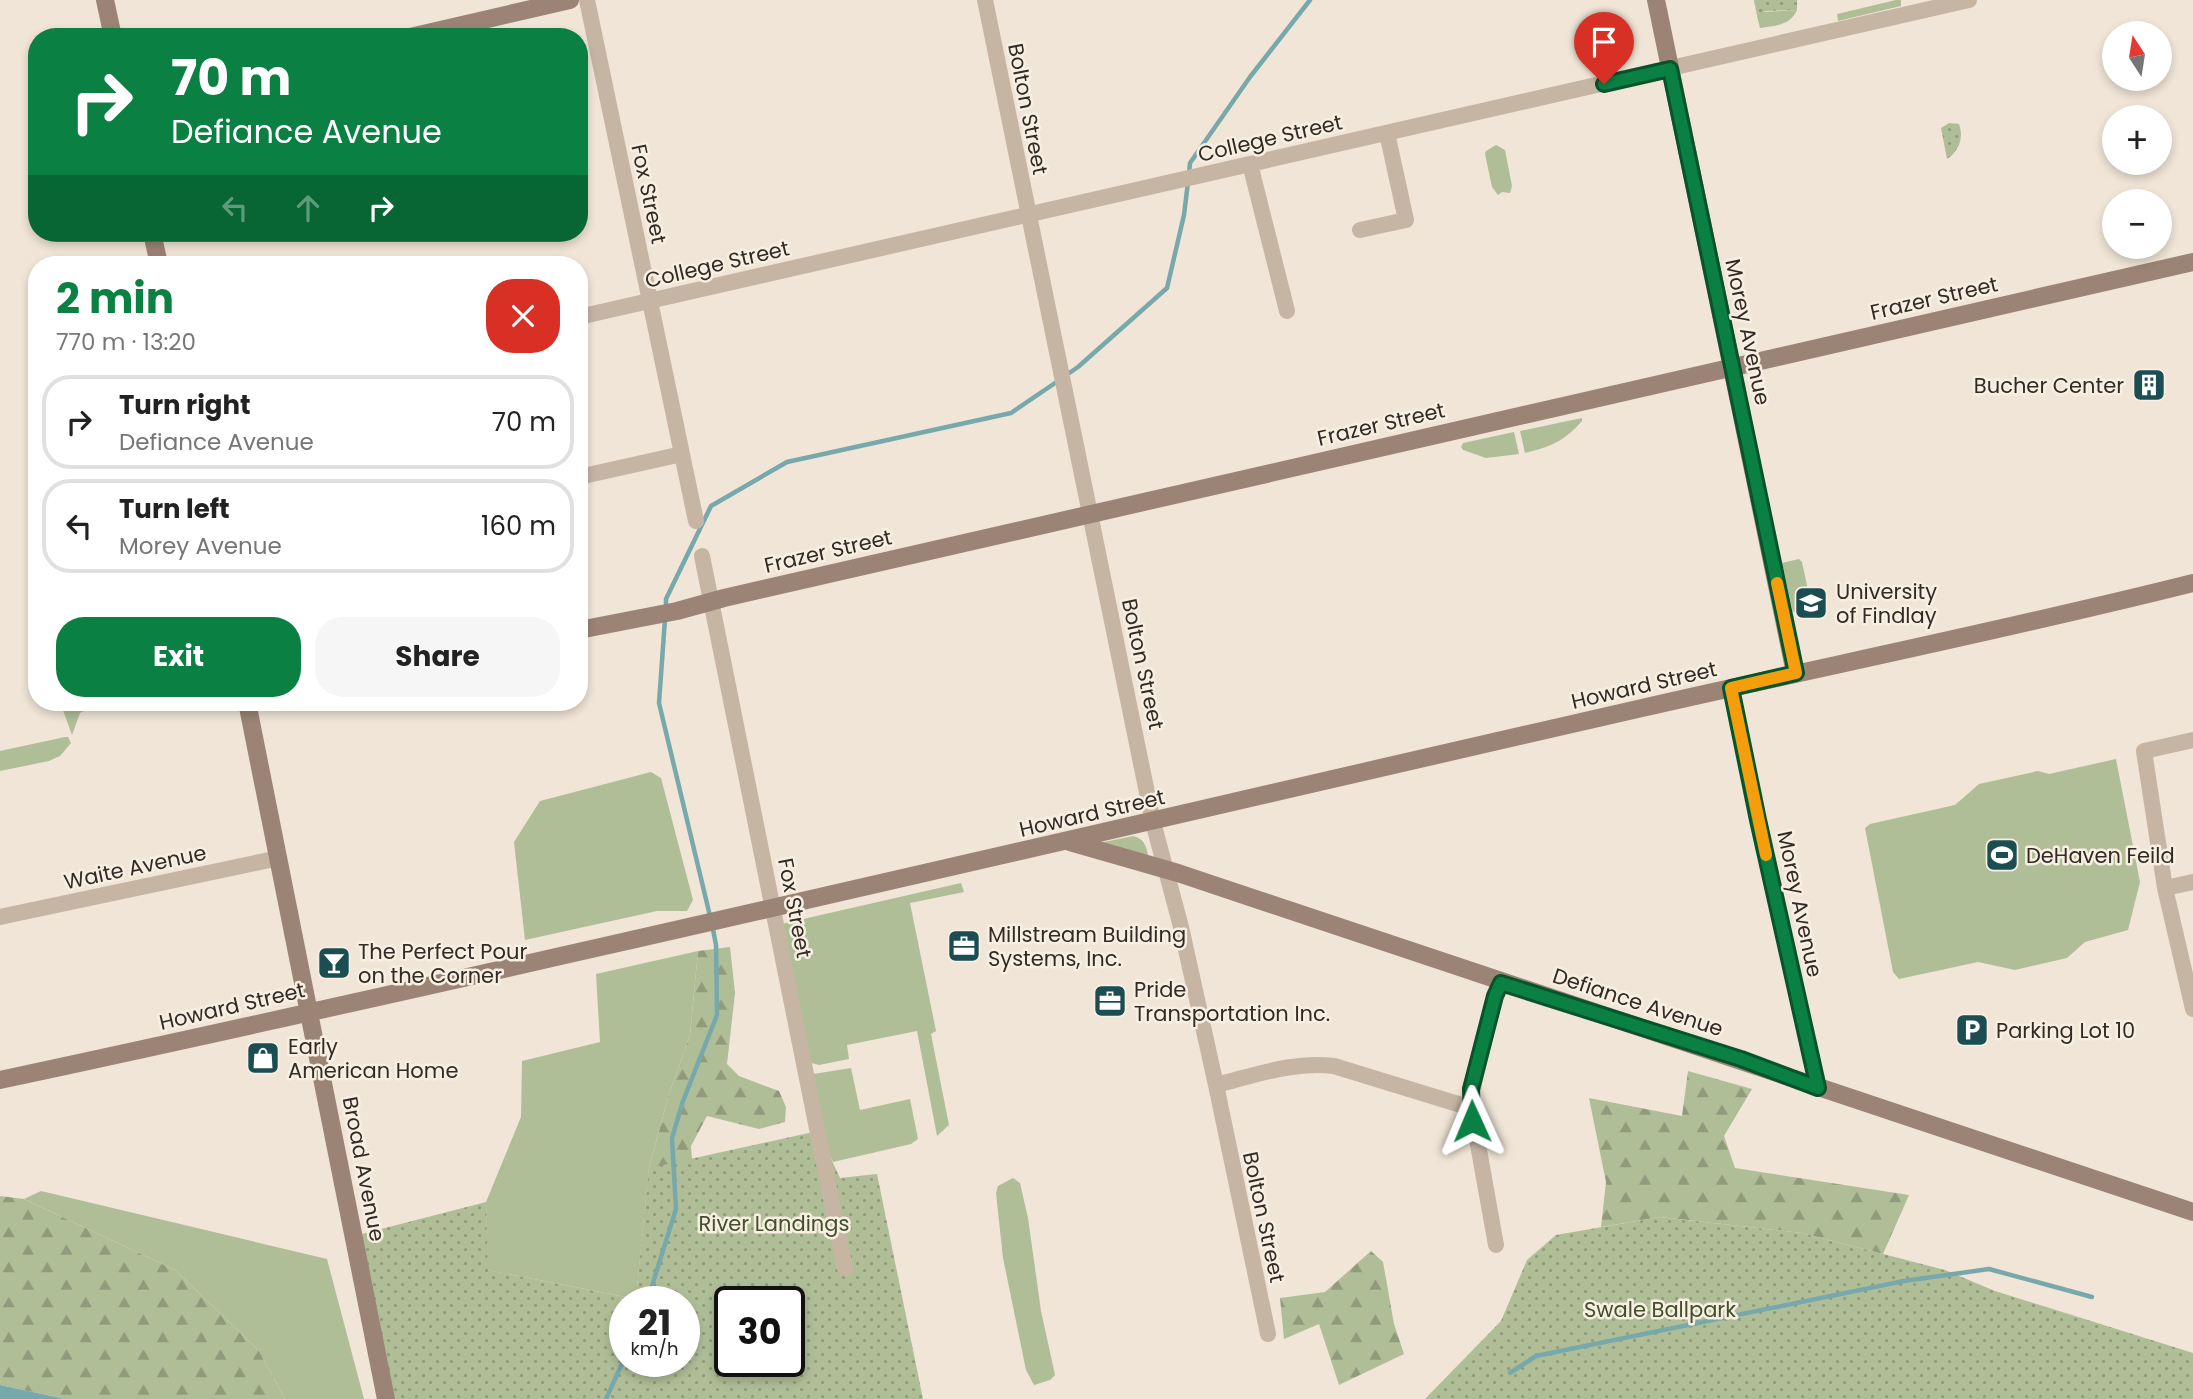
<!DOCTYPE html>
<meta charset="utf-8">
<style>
body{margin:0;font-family:Poppins,sans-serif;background:#f6f6f6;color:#222;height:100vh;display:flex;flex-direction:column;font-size:26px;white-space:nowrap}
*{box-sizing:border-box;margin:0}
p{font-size:23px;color:#767676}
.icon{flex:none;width:38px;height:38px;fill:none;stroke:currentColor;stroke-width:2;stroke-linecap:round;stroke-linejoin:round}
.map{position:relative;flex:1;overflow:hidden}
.panel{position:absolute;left:28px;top:256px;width:560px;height:455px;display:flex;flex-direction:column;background:#fff;border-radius:28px;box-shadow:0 4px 10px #0003}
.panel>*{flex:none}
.top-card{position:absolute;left:28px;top:28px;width:560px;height:214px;border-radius:28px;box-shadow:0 4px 10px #0003;background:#0b8043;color:#fff;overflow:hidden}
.needle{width:46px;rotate:348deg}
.buttons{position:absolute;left:2102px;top:21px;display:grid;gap:14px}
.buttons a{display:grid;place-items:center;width:70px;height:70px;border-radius:50%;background:#fff;box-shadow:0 4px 10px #0003;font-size:35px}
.speed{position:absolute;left:609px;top:1286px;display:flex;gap:14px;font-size:35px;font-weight:700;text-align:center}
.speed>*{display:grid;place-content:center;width:91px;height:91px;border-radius:50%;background:#fff;box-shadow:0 4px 10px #0003;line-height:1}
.speed small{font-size:18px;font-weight:400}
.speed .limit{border:4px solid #111;border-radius:10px;background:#fff;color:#111}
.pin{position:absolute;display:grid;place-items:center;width:60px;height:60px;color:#fff;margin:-72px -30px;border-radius:50% 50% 50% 0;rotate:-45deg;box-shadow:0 0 7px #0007}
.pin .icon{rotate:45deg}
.me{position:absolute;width:77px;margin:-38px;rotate:359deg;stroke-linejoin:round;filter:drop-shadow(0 0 5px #0008)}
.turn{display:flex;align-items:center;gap:24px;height:147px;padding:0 28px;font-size:32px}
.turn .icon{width:91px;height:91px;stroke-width:2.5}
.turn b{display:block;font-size:49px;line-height:60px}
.lanes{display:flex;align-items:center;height:66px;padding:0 28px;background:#0003;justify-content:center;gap:35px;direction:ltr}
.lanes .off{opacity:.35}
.round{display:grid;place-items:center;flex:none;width:74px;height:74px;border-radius:28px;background:#f6f6f6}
.headline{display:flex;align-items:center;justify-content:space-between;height:119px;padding:0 28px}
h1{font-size:42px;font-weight:700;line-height:52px;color:#0b8043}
.button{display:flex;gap:14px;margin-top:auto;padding:14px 28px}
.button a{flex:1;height:80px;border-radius:28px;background:#0b8043;color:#fff;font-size:28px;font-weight:700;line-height:80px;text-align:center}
.button a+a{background:#f6f6f6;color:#222}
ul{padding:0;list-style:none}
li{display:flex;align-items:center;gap:21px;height:94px;margin:0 14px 10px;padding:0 14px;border:4px solid #e0e0e0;border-radius:28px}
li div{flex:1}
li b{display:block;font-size:26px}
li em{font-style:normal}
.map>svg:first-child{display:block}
.grass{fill:#b0be98}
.forest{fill:url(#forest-firs)}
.park{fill:url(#park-dots);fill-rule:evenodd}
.water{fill:#77a8ac}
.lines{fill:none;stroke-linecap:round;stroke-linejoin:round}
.stream{stroke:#77a8ac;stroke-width:4.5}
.street{stroke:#c7b5a4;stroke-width:16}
.secondary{stroke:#9b8475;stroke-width:18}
.route-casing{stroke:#07532c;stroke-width:18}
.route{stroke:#0b8043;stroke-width:12}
.slow{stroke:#f59e0b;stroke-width:12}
.labels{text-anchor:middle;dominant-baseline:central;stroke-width:5;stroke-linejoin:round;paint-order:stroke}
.street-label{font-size:21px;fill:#332a25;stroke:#f8efe3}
.poi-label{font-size:21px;fill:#332a25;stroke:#f8efe3;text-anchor:start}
.park-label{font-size:21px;fill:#41502a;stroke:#f8efe3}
</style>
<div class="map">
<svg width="2193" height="1399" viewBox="0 0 2193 1399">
<defs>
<pattern id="forest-firs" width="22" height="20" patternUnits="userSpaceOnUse" patternTransform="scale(1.75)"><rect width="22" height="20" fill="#b0be98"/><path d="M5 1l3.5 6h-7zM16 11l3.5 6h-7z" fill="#909b7c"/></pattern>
<pattern id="park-dots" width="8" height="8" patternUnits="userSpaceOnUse" patternTransform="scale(1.75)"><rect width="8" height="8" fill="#b0be98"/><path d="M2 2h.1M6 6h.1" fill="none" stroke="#909b7c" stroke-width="1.8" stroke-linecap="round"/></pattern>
</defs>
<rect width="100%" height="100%" fill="#f0e5d7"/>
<path class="grass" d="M1896,0h5v6l-63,15 -1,-7z
M1797,10c-6,15 -22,16 -37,18l-3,-12 3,-4z
M1496,145l9,5 7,36 -2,7 -8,-1 -4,3 -6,-8 -7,-33 1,-3z
M1582,418v3c-17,20 -32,26 -57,32l-5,-22z
M1514,432l5,22 -33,4 -23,-8 -2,-3 2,-4z
M1799,559l3,3 8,37 -10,6 1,5 -8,2 -11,-49z
M60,702h47l-13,3 -14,8 -8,22z
M65,737h3l3,6 -11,13 -11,5 -49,10v-20z
M2116,759l24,123 -12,48 -43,12 -18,16 -52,12 -37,-8 -79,17 -6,-7 -28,-144 5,-4 85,-19 24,-21 59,-13 11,3z
M651,772l10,6 32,122 -6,11h-30l-132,29 -11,-98 26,-41z
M1133,836c13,3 14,13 16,25l-50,-18z
M961,883l3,9 -54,11 26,128 -5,3 18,91 -12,11 -20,-105 -70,14 2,14 -30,6 -15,-4 -27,-136z
M698,951l-8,84 -21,59 -20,74 -13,131 -149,-29 -1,-68 35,-85 1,-56 78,-19 -4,-68z
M851,1068l9,42 50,-11 8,40 -7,5 -78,18 -15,-31 -11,-56z
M1013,1178l7,5 8,35 13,93 14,64 -5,5 -16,5 -8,-15 -23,-112 -7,-65 2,-7z
M41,1191l286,68 37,140h-79l-26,-48 -84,-81 -151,-71z"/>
<path class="forest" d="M730,947l5,46 -8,71 12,12 40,15 7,16 -1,15 -26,7 -52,-13 -16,30 6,80 -61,76 13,-134 20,-74 21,-59 8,-84z
M1688,1071l64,18 -28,47 11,32 174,27 -26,59 -81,-21 -142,-16 -59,10 5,-45 -17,-84 93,18z
M0,1196l24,3 151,71 84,81 26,48h-220l-65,-14z
M1371,1251l12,11 11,62 10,30 -65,31 -20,-61 -35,15 -4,-41 45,-6z"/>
<path class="park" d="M1754,0h43v10l-32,1 -8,5z
M1949,123l10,1c5,14 0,27 -12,35l-6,-31z
M818,1131l22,47 37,-4 46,225h-537l-32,-163 132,-34 2,68 148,29 13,-131zM625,1302h59v60h-59zM730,1302h59v60h-59z
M1660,1217l142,16 143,37 50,21 198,62v46h-768l76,-78 26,-61 29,-25z"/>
<path class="water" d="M0,1385l65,14h-65z"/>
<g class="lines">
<path class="stream" d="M1189,173l1,-10 60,-86 60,-77
M1065,376l13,-9 89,-79 17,-73 4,-33
M666,607v-8l45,-93 76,-44 224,-49 47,-32
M665,619l-6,84 51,213
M647,1302l29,-93 -4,-71 11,-37 34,-86 -1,-70 -4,-21
M1510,1373l26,-17 368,-75 85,-12 103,28
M606,1399l19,-42"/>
<path class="street" d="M587,0l109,521
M985,0l168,822 28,105 35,158 52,249
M1250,164l37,147
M1360,230l46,-10 -19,-87
M579,317l1390,-317
M579,477l103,-23
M702,556l143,712
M1731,688l30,146 57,254
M2193,740l-49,11 21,137 28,121
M2165,888l28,-6
M0,917l279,-59
M1216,1085c40,-10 78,-24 118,-19l137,42
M1496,1245l-26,-145 25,-104 6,-13"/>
<path class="secondary" d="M105,0l8,37
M1656,0l139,673
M410,37l160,-37
M152,233l7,31
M579,630l98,-19 47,-13 1469,-336
M247,702l139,697
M1070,842l108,31 1015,339
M0,1080c549,-118 1095,-247 1642,-372 184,-42 368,-79 551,-125"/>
</g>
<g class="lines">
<defs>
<path id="route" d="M1472,1121l-1,-32 24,-93 6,-13 240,76 77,29 -60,-268 -27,-132 65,-15 -126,-604 -66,15"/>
</defs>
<use href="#route" class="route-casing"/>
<use href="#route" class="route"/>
<path class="slow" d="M1766,855l-35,-167 65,-15 -19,-90"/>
</g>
<defs>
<symbol id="building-square" viewBox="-11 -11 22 22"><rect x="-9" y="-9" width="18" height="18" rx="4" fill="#1c4d53" stroke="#f8efe3"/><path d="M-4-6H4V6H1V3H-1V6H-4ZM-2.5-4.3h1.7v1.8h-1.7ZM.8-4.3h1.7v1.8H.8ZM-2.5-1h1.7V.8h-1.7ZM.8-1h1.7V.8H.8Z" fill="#fff"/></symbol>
<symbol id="university-square" viewBox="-11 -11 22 22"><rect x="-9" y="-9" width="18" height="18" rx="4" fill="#1c4d53" stroke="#f8efe3"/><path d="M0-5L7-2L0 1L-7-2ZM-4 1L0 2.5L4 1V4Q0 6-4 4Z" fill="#fff"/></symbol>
<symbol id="stadium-square" viewBox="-11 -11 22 22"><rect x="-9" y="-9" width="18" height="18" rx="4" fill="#1c4d53" stroke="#f8efe3"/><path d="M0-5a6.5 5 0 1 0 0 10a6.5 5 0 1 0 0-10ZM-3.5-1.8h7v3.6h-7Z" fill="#fff"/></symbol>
<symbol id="office-square" viewBox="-11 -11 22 22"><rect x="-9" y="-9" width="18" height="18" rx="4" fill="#1c4d53" stroke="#f8efe3"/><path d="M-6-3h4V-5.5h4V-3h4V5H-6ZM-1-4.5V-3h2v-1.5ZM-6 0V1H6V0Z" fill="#fff"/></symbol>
<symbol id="bar-square" viewBox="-11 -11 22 22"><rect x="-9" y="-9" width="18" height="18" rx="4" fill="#1c4d53" stroke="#f8efe3"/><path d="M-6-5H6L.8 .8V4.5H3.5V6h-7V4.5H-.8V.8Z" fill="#fff"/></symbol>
<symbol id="parking-square" viewBox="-11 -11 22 22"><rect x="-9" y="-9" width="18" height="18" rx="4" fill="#1c4d53" stroke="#f8efe3"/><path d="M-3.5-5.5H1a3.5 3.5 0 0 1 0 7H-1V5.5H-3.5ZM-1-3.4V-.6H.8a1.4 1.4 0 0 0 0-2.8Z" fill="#fff"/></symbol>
<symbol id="shop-square" viewBox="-11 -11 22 22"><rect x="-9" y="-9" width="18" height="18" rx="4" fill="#1c4d53" stroke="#f8efe3"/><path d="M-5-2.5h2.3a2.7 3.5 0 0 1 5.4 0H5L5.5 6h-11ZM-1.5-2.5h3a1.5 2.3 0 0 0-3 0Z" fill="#fff"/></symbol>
</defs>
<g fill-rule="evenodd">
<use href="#building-square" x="2130" y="366" width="38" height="38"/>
<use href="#university-square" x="1792" y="584" width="38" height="38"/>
<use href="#stadium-square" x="1983" y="836" width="38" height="38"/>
<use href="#office-square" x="945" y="927" width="38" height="38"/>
<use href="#bar-square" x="315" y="944" width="38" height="38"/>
<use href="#office-square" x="1091" y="982" width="38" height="38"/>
<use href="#parking-square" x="1953" y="1011" width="38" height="38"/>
<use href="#shop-square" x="244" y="1039" width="38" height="38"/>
</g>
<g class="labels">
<g class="street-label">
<text transform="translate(1028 109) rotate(79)">Bolton Street</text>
<text transform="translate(1270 138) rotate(-13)">College Street</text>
<text transform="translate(649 194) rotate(78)">Fox Street</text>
<text transform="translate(717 264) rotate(-13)">College Street</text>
<text transform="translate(1934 298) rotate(-13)">Frazer Street</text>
<text transform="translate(1748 332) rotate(78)">Morey Avenue</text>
<text transform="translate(1381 424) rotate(-13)">Frazer Street</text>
<text transform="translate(828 551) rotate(-13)">Frazer Street</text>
<text transform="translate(1143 664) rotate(78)">Bolton Street</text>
<text transform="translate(1644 685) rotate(-13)">Howard Street</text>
<text transform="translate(1092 813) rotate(-13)">Howard Street</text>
<text transform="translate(135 867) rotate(-12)">Waite Avenue</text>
<text transform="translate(1800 904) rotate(78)">Morey Avenue</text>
<text transform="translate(795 908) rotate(79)">Fox Street</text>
<text transform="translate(1638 1002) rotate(18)">Defiance Avenue</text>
<text transform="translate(232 1006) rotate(-13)">Howard Street</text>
<text transform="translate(364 1169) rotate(79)">Broad Avenue</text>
<text transform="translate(1264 1217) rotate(78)">Bolton Street</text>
</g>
<g class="poi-label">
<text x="2124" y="385" text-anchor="end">Bucher Center</text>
<text x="1836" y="591">University<tspan x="1836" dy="24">of Findlay</tspan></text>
<text x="2026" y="855">DeHaven Feild</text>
<text x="988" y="934">Millstream Building<tspan x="988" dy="24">Systems, Inc.</tspan></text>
<text x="358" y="951">The Perfect Pour<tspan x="358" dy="24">on the Corner</tspan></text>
<text x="1134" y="989">Pride<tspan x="1134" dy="24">Transportation Inc.</tspan></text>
<text x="1996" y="1030">Parking Lot 10</text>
<text x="288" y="1046">Early<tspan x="288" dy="24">American Home</tspan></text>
</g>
<g class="park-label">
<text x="774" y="1223">River Landings</text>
<text x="1660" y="1309">Swale Ballpark</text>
</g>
</g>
</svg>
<div class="buttons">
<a><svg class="needle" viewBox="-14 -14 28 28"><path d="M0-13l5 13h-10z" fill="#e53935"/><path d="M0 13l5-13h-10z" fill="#767676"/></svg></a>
<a>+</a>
<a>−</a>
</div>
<div class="speed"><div>21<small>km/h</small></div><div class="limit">30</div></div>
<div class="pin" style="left:1604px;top:84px;background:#d93025"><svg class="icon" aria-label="arrive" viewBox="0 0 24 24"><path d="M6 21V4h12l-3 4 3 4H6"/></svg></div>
<svg class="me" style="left:1472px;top:1121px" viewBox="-20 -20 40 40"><path d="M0-17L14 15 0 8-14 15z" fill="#0b8043" stroke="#fff" stroke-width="4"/></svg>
<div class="top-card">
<div class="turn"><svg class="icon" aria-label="right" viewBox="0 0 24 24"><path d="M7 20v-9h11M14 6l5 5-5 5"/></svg><div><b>70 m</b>Defiance Avenue</div></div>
<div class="lanes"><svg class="icon off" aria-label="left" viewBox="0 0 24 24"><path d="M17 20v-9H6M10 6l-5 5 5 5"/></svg><svg class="icon off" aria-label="ahead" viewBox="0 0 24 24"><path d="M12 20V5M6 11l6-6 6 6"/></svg><svg class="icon" aria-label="right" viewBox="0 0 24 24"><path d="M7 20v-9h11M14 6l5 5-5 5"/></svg></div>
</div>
<section class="panel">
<div class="headline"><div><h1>2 min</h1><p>770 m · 13:20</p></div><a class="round" style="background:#d93025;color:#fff"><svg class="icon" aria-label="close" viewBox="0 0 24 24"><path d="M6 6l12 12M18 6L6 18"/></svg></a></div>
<ul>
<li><svg class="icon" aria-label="right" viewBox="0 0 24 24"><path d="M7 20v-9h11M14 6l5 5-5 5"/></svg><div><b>Turn right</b><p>Defiance Avenue</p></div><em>70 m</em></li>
<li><svg class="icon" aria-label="left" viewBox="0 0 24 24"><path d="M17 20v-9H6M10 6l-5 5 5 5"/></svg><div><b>Turn left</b><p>Morey Avenue</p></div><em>160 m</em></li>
</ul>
<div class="button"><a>Exit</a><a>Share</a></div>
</section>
</div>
